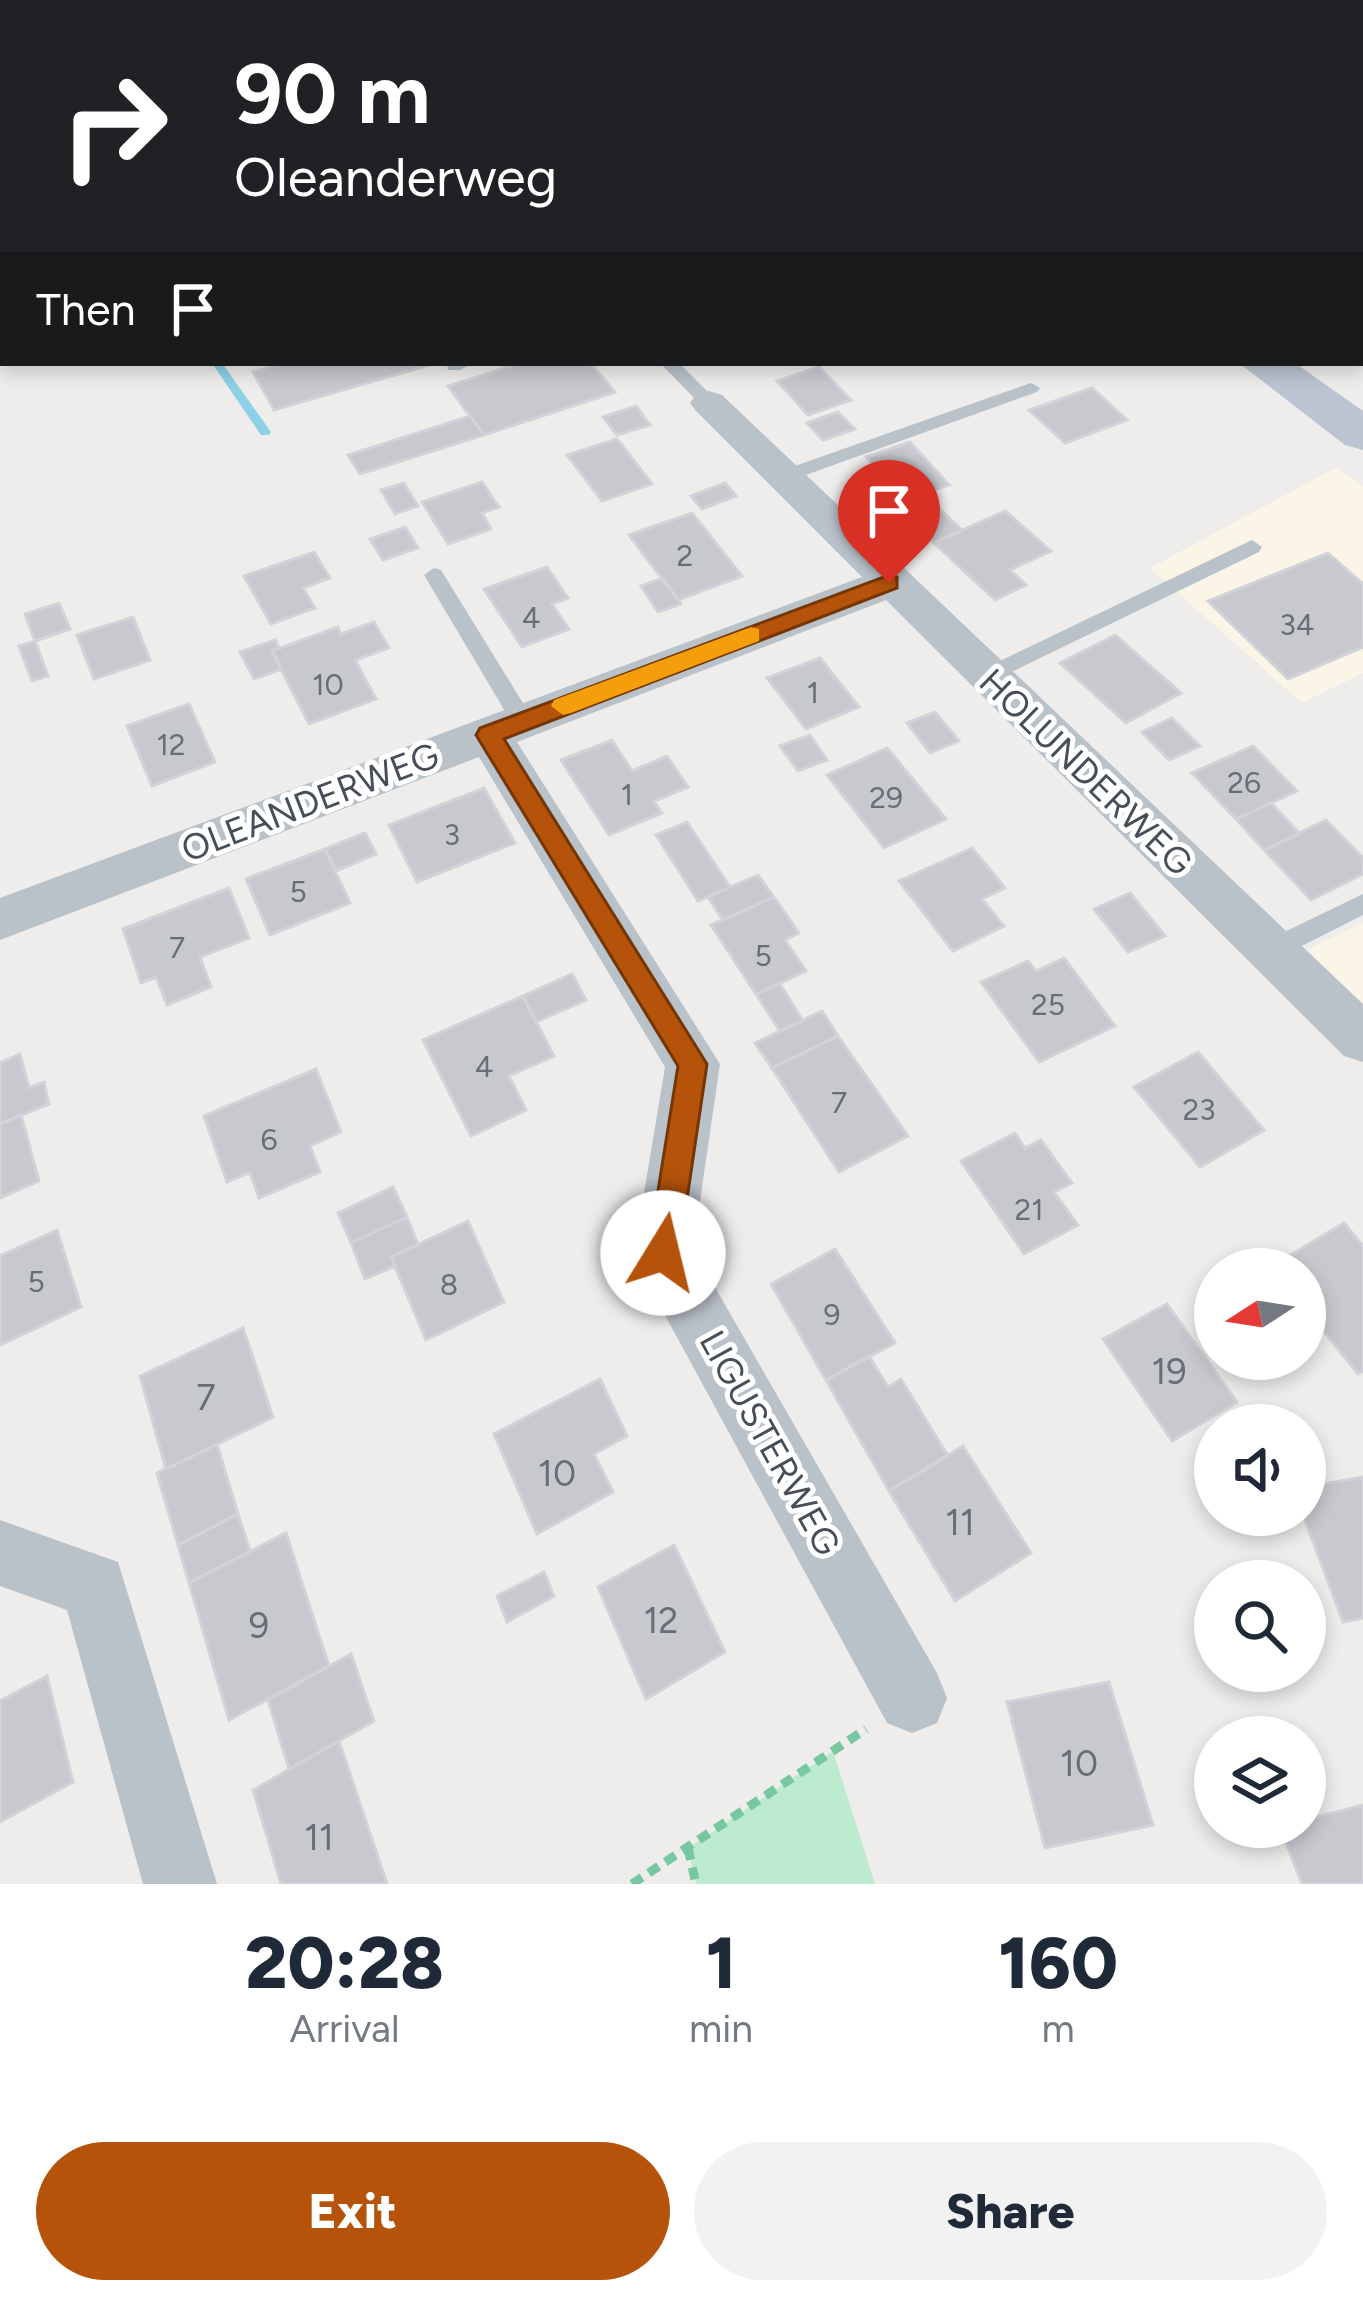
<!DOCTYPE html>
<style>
body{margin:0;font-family:Figtree,sans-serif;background:#f2f2f3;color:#1f2937;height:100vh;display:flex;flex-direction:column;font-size:45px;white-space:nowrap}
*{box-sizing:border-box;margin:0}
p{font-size:39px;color:#747a83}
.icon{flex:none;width:66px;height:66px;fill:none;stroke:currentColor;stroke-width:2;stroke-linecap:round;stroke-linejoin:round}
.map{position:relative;height:1884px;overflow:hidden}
.sheet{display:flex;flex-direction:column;background:#fff;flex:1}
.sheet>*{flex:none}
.banner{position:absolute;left:0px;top:0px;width:1365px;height:366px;box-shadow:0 6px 18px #0003;background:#202124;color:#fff;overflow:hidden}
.needle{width:78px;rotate:258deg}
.tools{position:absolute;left:1194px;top:1248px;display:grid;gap:24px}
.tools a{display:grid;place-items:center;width:132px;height:132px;border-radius:50%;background:#fff;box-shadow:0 6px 18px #0003;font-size:60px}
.pin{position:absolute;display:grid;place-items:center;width:102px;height:102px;color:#fff;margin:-123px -51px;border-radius:50% 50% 50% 0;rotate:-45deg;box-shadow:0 0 12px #0007}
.pin .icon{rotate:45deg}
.me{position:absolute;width:132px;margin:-66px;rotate:9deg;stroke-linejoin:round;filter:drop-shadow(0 0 9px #0008)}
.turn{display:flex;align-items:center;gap:42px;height:252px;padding:0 36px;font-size:54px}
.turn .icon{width:156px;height:156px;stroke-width:2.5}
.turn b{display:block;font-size:84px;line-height:102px}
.then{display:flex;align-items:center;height:114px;padding:0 36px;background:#0003;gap:24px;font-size:45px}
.eta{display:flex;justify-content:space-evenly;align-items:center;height:204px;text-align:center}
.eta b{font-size:72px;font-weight:800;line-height:84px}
.cta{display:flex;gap:24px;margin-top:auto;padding:24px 36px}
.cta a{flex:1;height:138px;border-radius:72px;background:#b45309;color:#fff;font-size:48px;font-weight:800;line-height:138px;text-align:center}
.cta a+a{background:#f2f2f3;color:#1f2937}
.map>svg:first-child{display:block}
.commercial{fill:#faf5e6}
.green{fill:#bcebcf}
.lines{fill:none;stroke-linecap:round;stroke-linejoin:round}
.stream{fill:#8cd1e6;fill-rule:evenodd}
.building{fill:#c7c9cf;stroke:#d1d3d8;stroke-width:3}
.path{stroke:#77c7a1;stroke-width:9;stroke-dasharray:12 8;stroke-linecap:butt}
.service{fill:#b9c1c9;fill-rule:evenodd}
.minor{fill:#b9c1c9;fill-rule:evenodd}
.secondary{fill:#bbc4d0;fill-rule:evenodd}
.route{fill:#b45309;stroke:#753606;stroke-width:3}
.slow{fill:#f59e0b}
.labels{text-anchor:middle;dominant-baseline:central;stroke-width:10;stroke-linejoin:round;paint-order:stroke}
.number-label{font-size:30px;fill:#666e76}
.street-label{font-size:36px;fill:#464f59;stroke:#fff}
.near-number-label{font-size:36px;fill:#666e76}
</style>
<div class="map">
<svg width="1363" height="1884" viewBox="0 0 1363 1884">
<rect width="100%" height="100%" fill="#efecec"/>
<path class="commercial" d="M1337,467l26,20v186l-61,30 -152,-135z
M1363,923v116l-80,-77z"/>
<path class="green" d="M833,1751l42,133h-179l-8,-36z"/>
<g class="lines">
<path class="stream" d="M0,53l3,1v10l-3,-1z
M212,363h10l49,69 -2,3h-8z"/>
</g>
<path class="building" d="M283,363h153l-162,47 -21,-38z
M521,363h69l25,29 -131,43 -36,-49z
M819,367l32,33 -43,15 -31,-34z
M1092,388l35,32 -62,23 -36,-33z
M636,406l14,19 -33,10 -14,-18z
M838,412l17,17 -32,11 -16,-17z
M470,416l14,19 -124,39 -12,-19z
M617,439l35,45 -50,17 -35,-46z
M910,442l39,43 -46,15 -37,-43z
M482,482l17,25 -17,6 9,16 -43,15 -26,-42z
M404,483l14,23 -23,8 -14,-24z
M725,483l11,13 -34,13 -11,-13z
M932,502l30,28 -28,13 -30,-29z
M1005,511l46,40 -41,19 16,15 -31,15 -61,-57z
M692,513l50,63 -64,24 -49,-65z
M405,527l13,21 -35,12 -13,-21z
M314,552l16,26 -27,10 12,20 -44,16 -27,-48z
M1328,553l35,31v63l-75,32 -80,-78z
M547,567l21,31 -16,6 17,25 -47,18 -38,-58z
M663,578l18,26 -23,8 -17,-26z
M59,603l11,26 -35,12 -10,-27z
M133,617l17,43 -56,19 -17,-44z
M374,622l15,26 -34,12 21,39 -67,25 -37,-73 66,-24 3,7z
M1115,635l66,58 -55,30 -66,-60z
M275,640l4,8 -7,3 10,18 -28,10 -14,-27z
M35,641l13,35 -16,5 -13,-35z
M820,658l39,49 -53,22 -39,-51z
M189,704l26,58 -63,24 -25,-60z
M935,712l24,29 -29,12 -23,-30z
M1172,718l28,28 -31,14 -27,-28z
M810,735l17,25 -29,11 -18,-25z
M612,740l20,31 35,-15 21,31 -34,14 8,12 -53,22 -48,-75z
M1253,746l44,45 -61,28 -44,-46z
M887,748l59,71 -62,29 -57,-73z
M484,788l31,55 -98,39 -28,-57z
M1271,803l29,31 -36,16 -28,-31z
M1326,820l37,38v16l-52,26 -47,-50z
M687,822l43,65 -32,14 -42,-66z
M365,833l11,21 -40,17 -11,-22z
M972,848l33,40 -23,11 22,27 -51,25 -54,-70z
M325,849l25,54 -80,32 -24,-56z
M758,875l16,22 -51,23 -15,-23z
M229,888l20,50 -49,19 11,30 -44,18 -11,-28 -15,6 -18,-54z
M1130,893l35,43 -37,16 -34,-43z
M774,897l25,36 -14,7 21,31 -50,23 -45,-69z
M1064,958l51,68 -76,36 -58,-80 47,-21 8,10z
M572,974l14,26 -50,22 -13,-26z
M780,984l23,37 -23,10 -24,-37z
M523,996l31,60 -45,20 17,34 -55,26 -48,-96z
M822,1011l16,25 -66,32 -17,-25z
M838,1036l70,100 -69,36 -67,-104z
M1198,1052l66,78 -64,37 -66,-80z
M20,1054l9,34 15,-6 5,22 -49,20v-61z
M316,1069l25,63 -31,14 10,26 -61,26 -9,-26 -23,10 -23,-66z
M21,1115l18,66 -39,17v-74z
M1015,1133l10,15 16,-8 31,43 -18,9 24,33 -54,29 -63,-93z
M393,1187l14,30 -56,26 -13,-30z
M407,1217l11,28 -27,12 4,9 -30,13 -14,-36z
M468,1221l36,81 -78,38 -35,-83z
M1344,1223l19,23v125l-5,3 -53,-66v-39l-33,-3z
M57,1230l24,77 -81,38v-89z
M835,1249l60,94 -69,37 -55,-96z
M1167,1304l70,98 -65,39 -69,-102z
M243,1328l30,89 -107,52 -26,-93z
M869,1356l19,31 13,-8 47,77 -59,35 -63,-111z
M600,1379l27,57 -33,18 19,38 -76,42 -43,-100z
M217,1444l21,70 -60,31 -21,-72z
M963,1446l68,107 -76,48 -66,-110z
M1363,1477v141l-20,4 -40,-107 2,-28z
M238,1514l12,37 -61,32 -11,-38z
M286,1533l43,133 -100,54 -40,-137z
M674,1545l51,107 -79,47 -48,-112z
M544,1572l10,24 -47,26 -10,-26z
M351,1654l23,67 -85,48 -21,-69z
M47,1676l26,106 -73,40v-121z
M1109,1682l44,143 -108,23 -38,-146z
M339,1741l48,143h-106l-28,-94z
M1363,1805v79h-61l-22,-57h25v-7z"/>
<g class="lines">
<path class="path" d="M688,1848l8,36
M632,1884l234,-155"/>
<path class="service" d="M447,363h26l-13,7h-12z
M660,363h19l36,36v8h-12z
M1031,383l9,5 -3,4 -248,89 -7,2 -9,-6 2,-4z
M1252,540l10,7 -3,5 -266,129h-14l-3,-5 3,-5z
M434,568l7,2 90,146 3,6 -3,6h-16l-91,-153z
M1363,894v21l-83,42h-18l-3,-7 3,-7z"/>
<path class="minor" d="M709,391l13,4 641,609v58l-19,-6 -458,-456 -369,142 203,322 -27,185 244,424 10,25 -10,25 -25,10 -25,-10 -245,-450 -8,-20 31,-186 -186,-310 -479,183v-42l862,-321 -166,-166 -6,-8 6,-8z
M0,1520l118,42 99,322h-74l-76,-274 -67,-24z"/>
<path class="secondary" d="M727,0h39l2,3h-39z
M1239,363h56l68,48v39l-18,-5z"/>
</g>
<path class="route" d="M889,575l8,2v11l-393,151 203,325 -28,189 -5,11 -11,4 -11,-4 -4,-11 30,-187 -202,-331 4,-7z"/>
<path class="slow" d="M751,627l8,2v12l-188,72 -8,2 -12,-9 3,-6z"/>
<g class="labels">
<g class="number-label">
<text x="685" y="555">2</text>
<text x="531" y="617">4</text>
<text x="1297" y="624">34</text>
<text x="328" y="684">10</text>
<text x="813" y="692">1</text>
<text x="171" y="744">12</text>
<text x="1244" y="782">26</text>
<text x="627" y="794">1</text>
<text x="886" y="797">29</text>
<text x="452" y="834">3</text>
<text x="298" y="891">5</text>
<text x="177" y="947">7</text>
<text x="763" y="955">5</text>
<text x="1048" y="1004">25</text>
<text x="484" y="1066">4</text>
<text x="839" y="1102">7</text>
<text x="1199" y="1109">23</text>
<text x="269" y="1139">6</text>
<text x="1029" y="1209">21</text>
<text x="36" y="1281">5</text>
<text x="449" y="1284">8</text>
<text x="832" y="1314">9</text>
</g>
<g class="street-label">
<text transform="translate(1086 772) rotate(44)">HOLUNDERWEG</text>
<text transform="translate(310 802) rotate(-21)">OLEANDERWEG</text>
<text transform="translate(770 1443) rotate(61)">LIGUSTERWEG</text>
</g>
<g class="near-number-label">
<text x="1169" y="1371">19</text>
<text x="206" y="1397">7</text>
<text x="557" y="1473">10</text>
<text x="960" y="1522">11</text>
<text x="661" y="1620">12</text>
<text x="259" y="1625">9</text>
<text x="1079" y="1763">10</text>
<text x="319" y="1837">11</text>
</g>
</g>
</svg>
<div class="tools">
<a><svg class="needle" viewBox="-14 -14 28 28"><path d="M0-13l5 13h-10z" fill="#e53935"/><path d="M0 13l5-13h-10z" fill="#747a83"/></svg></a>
<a><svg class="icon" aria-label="sound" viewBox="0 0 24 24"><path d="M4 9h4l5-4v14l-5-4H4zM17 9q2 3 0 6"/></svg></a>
<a><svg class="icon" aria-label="search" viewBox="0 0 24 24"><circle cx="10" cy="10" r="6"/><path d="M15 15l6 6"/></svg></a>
<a><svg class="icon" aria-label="layers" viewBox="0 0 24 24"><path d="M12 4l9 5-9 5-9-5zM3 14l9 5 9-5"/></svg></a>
</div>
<div class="pin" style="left:889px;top:583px;background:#d93025"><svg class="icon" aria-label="arrive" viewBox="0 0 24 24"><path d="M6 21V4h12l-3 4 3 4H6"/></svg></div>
<svg class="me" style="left:663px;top:1253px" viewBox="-20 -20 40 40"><circle r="19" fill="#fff"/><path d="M0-13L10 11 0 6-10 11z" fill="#b45309"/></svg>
<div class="banner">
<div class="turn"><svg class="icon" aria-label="right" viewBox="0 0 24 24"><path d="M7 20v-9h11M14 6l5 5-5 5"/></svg><div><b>90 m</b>Oleanderweg</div></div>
<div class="then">Then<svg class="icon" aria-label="arrive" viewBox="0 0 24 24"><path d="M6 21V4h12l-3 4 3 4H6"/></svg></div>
</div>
</div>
<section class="sheet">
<div class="eta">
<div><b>20:28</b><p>Arrival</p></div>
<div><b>1</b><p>min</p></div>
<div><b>160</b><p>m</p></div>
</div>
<div class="cta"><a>Exit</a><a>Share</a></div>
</section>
